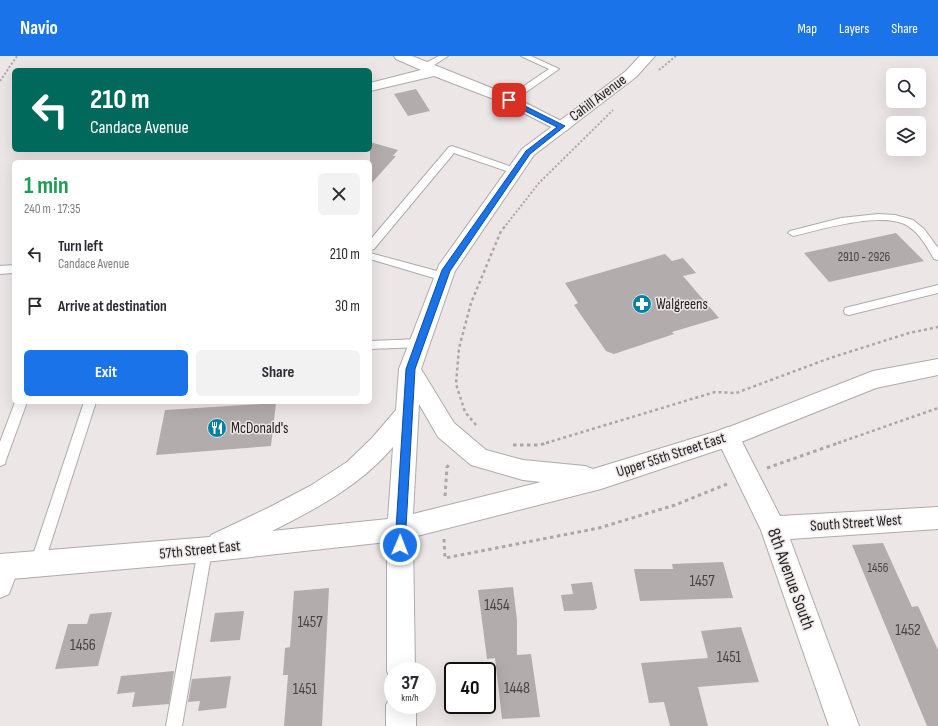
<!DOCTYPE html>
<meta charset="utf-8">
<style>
body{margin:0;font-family:"Sofia Sans Condensed",sans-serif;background:#f2f2f3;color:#2b2b33;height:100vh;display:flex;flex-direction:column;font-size:15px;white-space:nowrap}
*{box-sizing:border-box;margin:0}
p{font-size:13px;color:#7c7c81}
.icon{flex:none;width:22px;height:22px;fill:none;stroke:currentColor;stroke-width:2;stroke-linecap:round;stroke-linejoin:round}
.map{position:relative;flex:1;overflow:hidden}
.side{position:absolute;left:12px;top:104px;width:360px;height:244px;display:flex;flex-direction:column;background:#fff;border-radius:6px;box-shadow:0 4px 16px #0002}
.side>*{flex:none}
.hud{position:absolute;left:12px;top:12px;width:360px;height:84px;border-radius:6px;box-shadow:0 4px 16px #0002;background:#00695c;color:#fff;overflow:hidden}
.buttons{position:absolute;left:886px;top:12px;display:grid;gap:8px}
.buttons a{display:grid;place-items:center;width:40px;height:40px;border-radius:6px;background:#fff;box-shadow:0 4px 16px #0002;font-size:20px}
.speed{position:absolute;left:384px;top:606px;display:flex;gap:8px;font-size:20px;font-weight:700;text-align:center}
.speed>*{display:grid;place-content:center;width:52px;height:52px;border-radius:50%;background:#fff;box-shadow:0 4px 16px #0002;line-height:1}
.speed small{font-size:10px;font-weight:400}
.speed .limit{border:2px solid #111;border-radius:6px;background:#fff;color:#111}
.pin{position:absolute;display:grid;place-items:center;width:34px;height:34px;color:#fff;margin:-17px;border-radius:8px;box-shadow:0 2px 6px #0006}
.me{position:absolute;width:44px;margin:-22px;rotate:1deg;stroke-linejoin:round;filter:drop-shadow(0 0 3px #0008)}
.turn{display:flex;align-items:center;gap:14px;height:84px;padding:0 12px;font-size:18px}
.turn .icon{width:52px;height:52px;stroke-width:2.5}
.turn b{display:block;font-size:28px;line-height:34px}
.round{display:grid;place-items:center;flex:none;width:42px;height:42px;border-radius:6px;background:#f2f2f3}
.overview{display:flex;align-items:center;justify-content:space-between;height:68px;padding:0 12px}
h1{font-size:24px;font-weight:700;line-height:30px;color:#1e9e55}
.button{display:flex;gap:8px;margin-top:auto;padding:8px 12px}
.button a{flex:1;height:46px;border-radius:6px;background:#1a73e8;color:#fff;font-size:16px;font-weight:700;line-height:46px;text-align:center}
.button a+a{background:#f2f2f3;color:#2b2b33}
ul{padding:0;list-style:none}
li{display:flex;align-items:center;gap:12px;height:52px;padding:0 12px}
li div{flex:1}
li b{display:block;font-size:15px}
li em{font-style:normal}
header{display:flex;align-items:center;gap:24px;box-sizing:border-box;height:56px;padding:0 20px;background:#1a73e8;color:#fff}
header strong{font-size:19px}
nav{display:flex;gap:22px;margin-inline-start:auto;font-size:14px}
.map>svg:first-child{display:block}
.building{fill:#b2acad}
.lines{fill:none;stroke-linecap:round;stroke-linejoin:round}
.service-casing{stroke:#afaaab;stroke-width:2}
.minor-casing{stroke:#afaaab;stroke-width:2}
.tertiary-casing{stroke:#afaaab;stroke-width:2}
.path-far2{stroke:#aba7a8;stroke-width:2;stroke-dasharray:2 2;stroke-linecap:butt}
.path-far1{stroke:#aba7a8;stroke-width:2.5;stroke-dasharray:3 3;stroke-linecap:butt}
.path{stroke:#aba7a8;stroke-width:3;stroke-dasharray:3.5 3.5;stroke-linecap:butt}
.service{fill:#fff;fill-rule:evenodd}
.minor{fill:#fff;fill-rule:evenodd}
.tertiary{fill:#fff;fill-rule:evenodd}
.route{fill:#1a73e8;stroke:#114b97}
.labels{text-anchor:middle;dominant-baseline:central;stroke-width:3;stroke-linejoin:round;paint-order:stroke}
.number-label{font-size:13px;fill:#484446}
.street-label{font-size:15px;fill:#242223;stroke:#ece6e7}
.poi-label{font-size:15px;fill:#242223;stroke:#ece6e7;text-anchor:start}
.near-number-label{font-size:16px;fill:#484446}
.near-street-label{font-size:18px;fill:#242223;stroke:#ece6e7}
</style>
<header>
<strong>Navio</strong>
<nav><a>Map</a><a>Layers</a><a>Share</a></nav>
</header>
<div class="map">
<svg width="938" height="670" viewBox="0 0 938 670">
<rect width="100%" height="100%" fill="#ece6e7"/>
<path class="building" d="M416,33l14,22 -22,5 -14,-22z
M370,86l28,8 -5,6h3l-26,29z
M896,177l28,28 -95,21 -25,-29z
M665,198l7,7 11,-3 13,15 -13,3 36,42 -47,14 2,2 -60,20 -8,-3 -32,-46 4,-2 -13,-20z
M276,347l-5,43 -115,9 9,-45z
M883,487l29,64 6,-1 20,44v76h-11l-75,-181z
M723,506l10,36 -93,3 -6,-32h39l-1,-5z
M592,526l5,26 -3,2 -30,1 -3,-16 12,-1 -2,-10z
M513,531l4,33v35l14,-1 9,63 -38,2 -7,-61 -8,1 -9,-69z
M329,532l-7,138h-38l4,-51h-5l2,-27 5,-1 4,-56z
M244,555l-4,29 -30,2 5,-29z
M112,556l-14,54 -43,3 13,-45h19l3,-10z
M741,571l18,55 -61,5 10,39h-38l-6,-24 -15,1 -8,-40 67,-5 -7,-27z
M174,615l-5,33 -37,3 3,-15 -18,2 4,-18z
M231,620l-5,32 -28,3 2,-10 -12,1 4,-23z"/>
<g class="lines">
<defs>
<path id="service" d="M439,0h9l-20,13h-6v-4z
M521,0h10l28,13 -47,33h-6v-4l43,-29z
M452,90l66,23 2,2 -2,2h-6l-58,-20 -80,96 -4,1v-10l79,-93z
M878,158l17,1 18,5 11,9 14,19v12l-4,-1c-7,-12 -13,-24 -26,-33 -24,-16 -89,4 -115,10l-5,-3 2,-2 51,-13z
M370,197l78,21 1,3 -1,3 -4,1 -74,-22z
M14,209v8l-14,1v-8z
M938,229v8l-89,22 -4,-1 -1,-3 1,-3 4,-1z
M420,283l4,1 2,3 -2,3 -4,1 -50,2v-8z
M15,346h12l-21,58 -1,4 -5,2v-24z
M84,346h12l-52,162 -2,5 -5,2 -5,-2 -2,-5z
M205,487l5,2 2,5 -30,176h-16l32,-176 2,-5z"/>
<path id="minor" d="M394,0h18l102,41 53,27 3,3 -3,3 -5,2 -5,-2 -53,-27 -70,-27 -64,15v-8l51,-13 -25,-11z
M728,371l8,3 44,86 158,-9v22l-148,10 69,187h-30l-68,-196 -45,-93 4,-7z
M6,498l9,4 4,9 -10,27 -9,4v-41z"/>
<path id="tertiary" d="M640,0h15l-19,21 -102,78 -79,116 -34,98 33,54 32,27 37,10 62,6 8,3 131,-40 149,-58 65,-12v16l-62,13 -140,56 -135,45 -188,48 2,134h-22v11l-2,-1 -4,-10v-129l-182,20 -205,18v-26l210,-17 1,-2 59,-28 40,-21 37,-24 25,-24 24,-28 3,-41 40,-104 83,-116 104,-78zM419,348l19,33 33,28 52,15 18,2 -128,32zM393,391l-5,72 -116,12c44,-22 89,-46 121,-84z
M393,637v12h23v21h-30v-21l5,-10z"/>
</defs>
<use href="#service" class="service-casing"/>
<use href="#minor" class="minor-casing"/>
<use href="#tertiary" class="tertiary-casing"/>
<path class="path-far2" d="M659,14l17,-14
M0,25l17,-25
M506,169l33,-42 74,-73"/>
<path class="path-far1" d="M476,369l-11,-13 -9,-28 3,-36 12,-45 30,-72 6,-7
M546,387l169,-51 21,1 94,-35 79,-25 29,-6
M838,387l100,-35"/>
<path class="path" d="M513,389h27l9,-3
M767,412l74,-26
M445,440l2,-29 4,-4
M444,483l1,19 154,-30 76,-23 52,-21"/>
<use href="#service" class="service"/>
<use href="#minor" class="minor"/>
<use href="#tertiary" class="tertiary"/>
</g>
<path class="route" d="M507,43h4l54,27 -35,28 -80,117 -35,98 -10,176 -1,4 -4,1 -4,-1 -1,-4 11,-176 36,-99 84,-119 31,-24 -50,-25z"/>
<defs>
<symbol id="pharmacy-disc" viewBox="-11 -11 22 22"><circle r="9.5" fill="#0081a6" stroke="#ece6e7"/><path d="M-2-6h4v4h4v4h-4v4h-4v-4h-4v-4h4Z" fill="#fff"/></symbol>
<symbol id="restaurant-disc" viewBox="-11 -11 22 22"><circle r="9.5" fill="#0081a6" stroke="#ece6e7"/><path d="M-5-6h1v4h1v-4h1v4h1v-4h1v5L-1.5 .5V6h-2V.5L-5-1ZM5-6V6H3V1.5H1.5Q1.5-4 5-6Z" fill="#fff"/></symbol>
</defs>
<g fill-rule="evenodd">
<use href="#pharmacy-disc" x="631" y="237" width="22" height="22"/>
<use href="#restaurant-disc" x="206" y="361" width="22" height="22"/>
</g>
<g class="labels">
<g class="number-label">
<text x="864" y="201">2910 - 2926</text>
<text x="878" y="512">1456</text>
</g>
<g class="street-label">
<text transform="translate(598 42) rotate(-37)">Cahill Avenue</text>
<text transform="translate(671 399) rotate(-18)">Upper 55th Street East</text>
<text transform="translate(856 467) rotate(-4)">South Street West</text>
<text transform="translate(200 494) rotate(-6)">57th Street East</text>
</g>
<g class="poi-label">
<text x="656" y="248">Walgreens</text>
<text x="231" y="372">McDonald's</text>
</g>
<g class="near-number-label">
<text x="702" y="525">1457</text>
<text x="497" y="549">1454</text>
<text x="310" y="566">1457</text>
<text x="908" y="574">1452</text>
<text x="83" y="589">1456</text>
<text x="729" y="601">1451</text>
<text x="517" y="632">1448</text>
<text x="305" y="633">1451</text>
</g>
<g class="near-street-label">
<text transform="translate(791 523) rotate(70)">8th Avenue South</text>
</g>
</g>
</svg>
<div class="buttons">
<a><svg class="icon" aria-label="search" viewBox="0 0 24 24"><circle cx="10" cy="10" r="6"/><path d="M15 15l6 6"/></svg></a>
<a><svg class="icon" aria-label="layers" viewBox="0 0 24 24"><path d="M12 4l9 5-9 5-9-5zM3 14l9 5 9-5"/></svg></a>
</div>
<div class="speed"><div>37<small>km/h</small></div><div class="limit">40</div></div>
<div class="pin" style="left:509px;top:44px;background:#d93025"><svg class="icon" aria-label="arrive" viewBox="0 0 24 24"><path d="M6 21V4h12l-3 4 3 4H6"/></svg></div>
<svg class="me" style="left:400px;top:489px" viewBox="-20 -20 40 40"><circle r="17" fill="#1a73e8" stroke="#fff" stroke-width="3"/><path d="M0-11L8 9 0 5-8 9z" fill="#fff"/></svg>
<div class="hud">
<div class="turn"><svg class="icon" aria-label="left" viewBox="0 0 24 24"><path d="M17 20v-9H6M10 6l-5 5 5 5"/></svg><div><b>210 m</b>Candace Avenue</div></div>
</div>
<section class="side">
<div class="overview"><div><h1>1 min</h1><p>240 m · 17:35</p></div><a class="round"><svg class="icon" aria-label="close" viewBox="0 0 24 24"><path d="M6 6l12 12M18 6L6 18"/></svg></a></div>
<ul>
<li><svg class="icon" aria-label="left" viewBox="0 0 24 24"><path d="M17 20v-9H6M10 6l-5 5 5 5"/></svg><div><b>Turn left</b><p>Candace Avenue</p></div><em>210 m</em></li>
<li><svg class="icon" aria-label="arrive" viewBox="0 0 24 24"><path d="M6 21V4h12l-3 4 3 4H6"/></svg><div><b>Arrive at destination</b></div><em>30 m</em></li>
</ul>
<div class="button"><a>Exit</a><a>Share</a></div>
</section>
</div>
